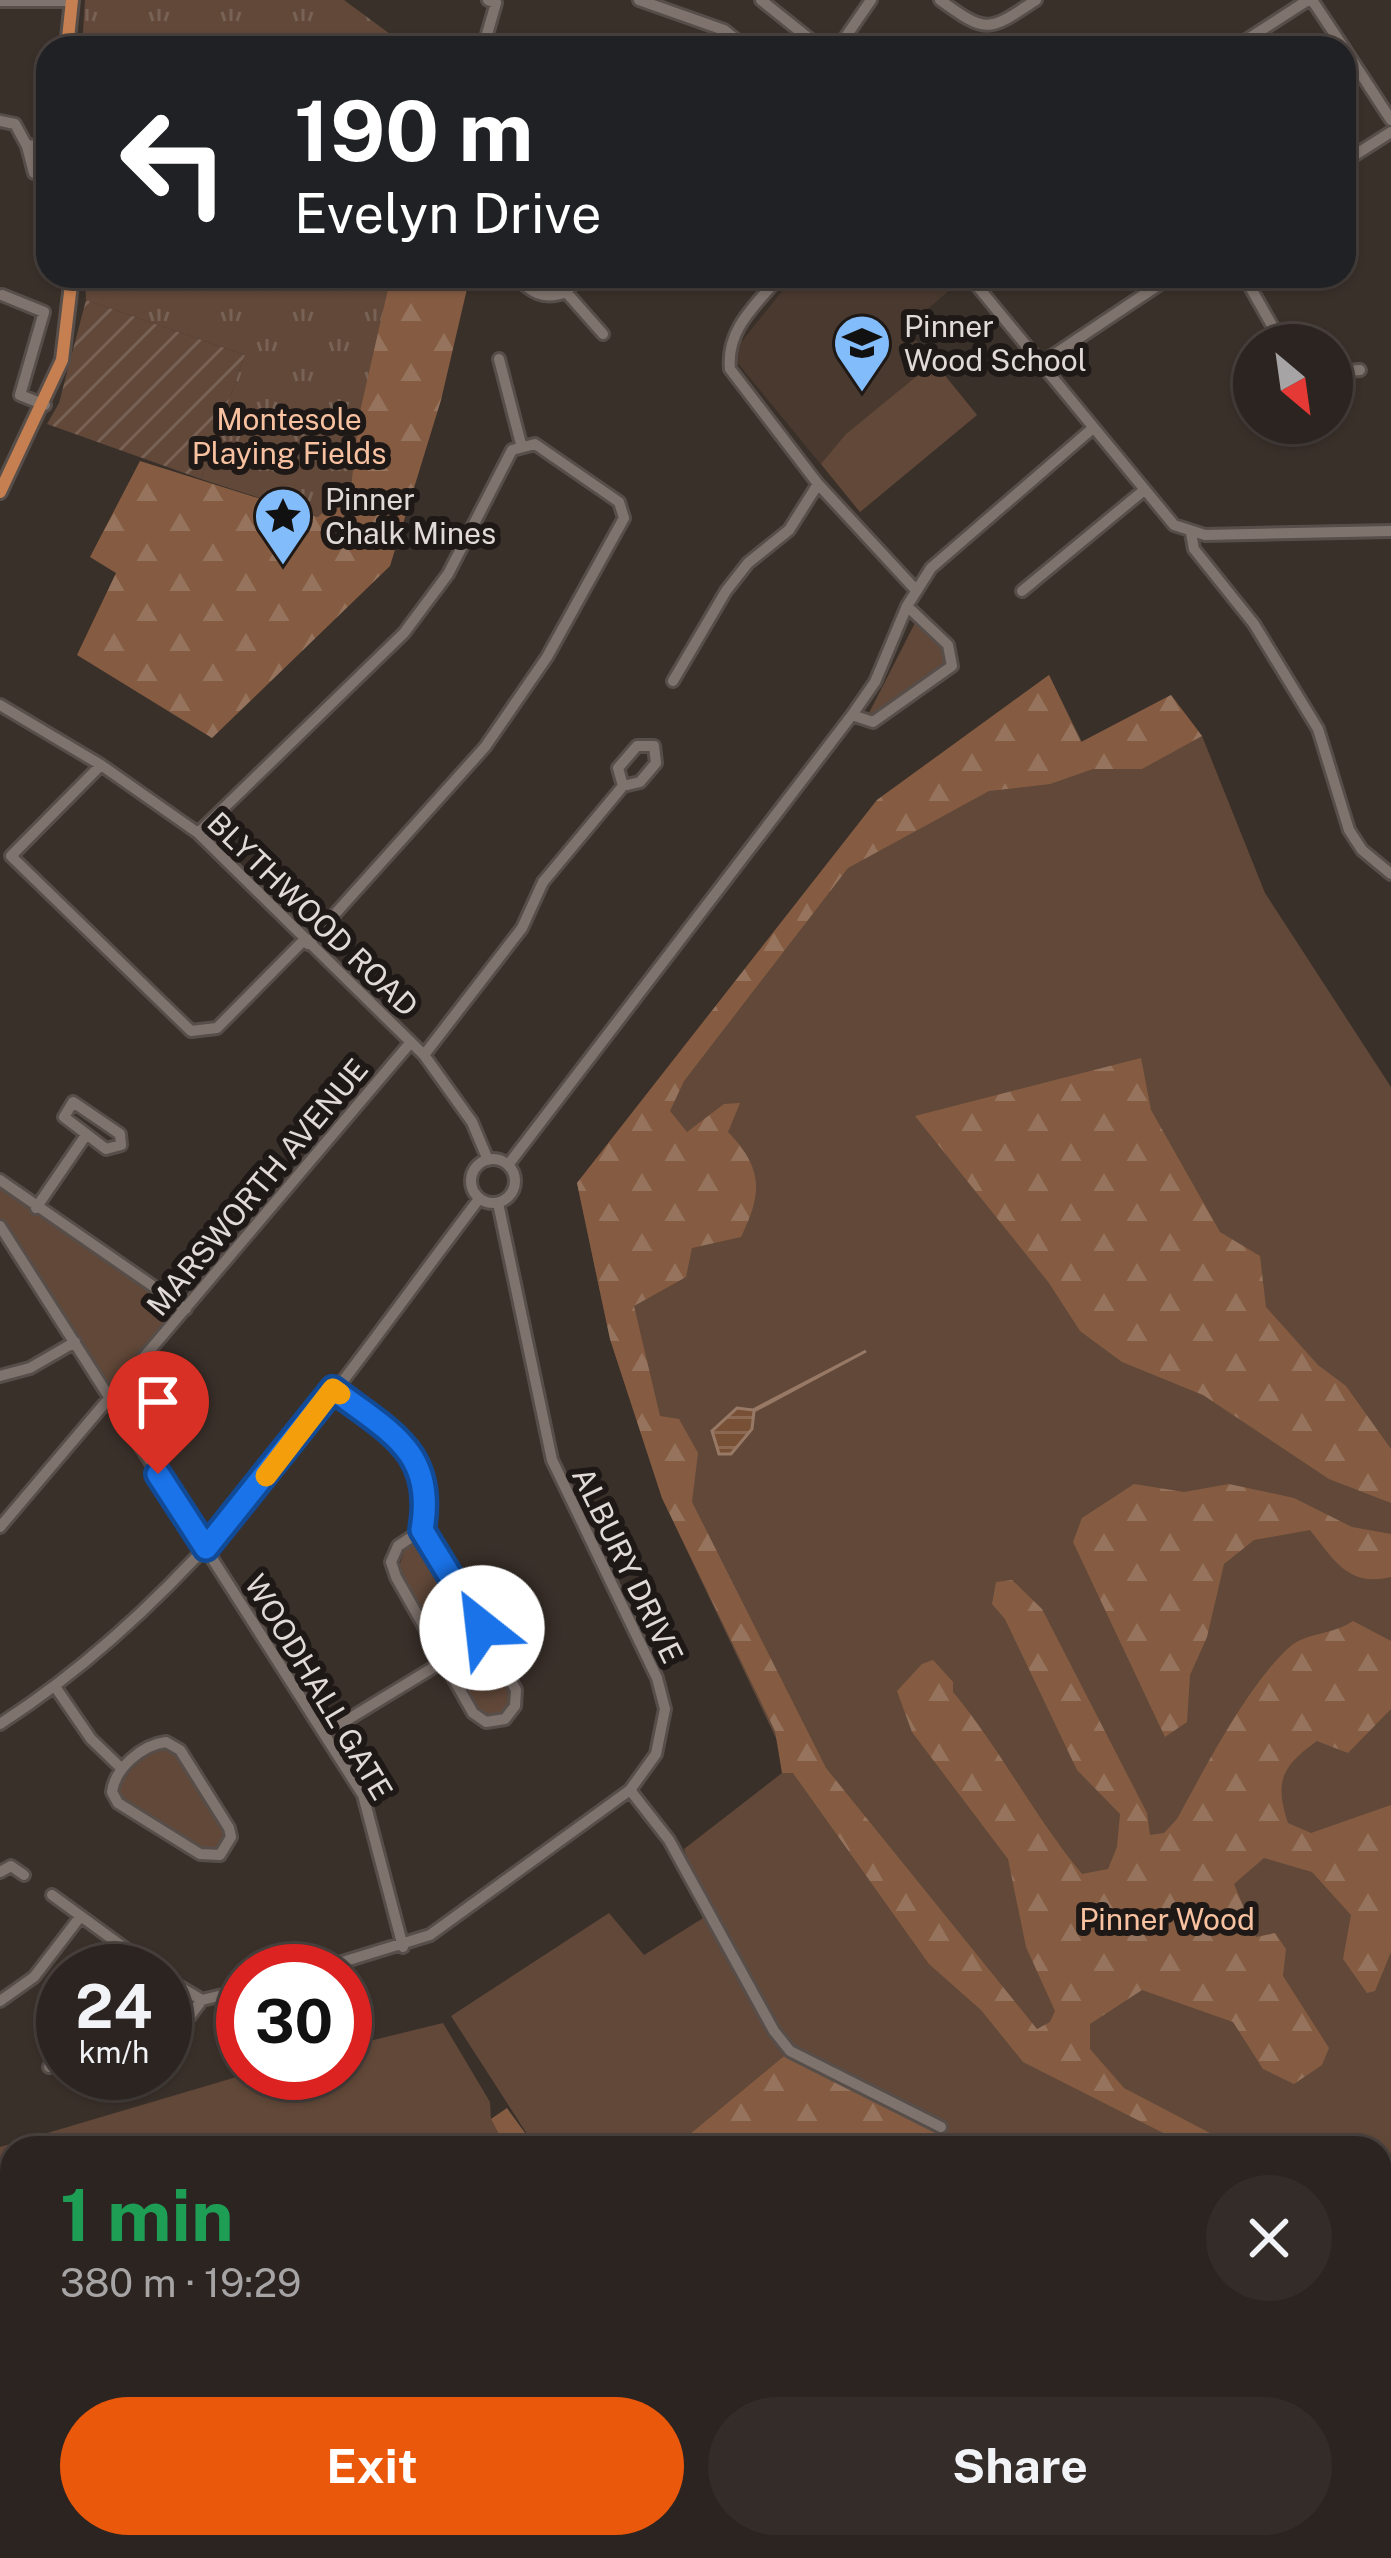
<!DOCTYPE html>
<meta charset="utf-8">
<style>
body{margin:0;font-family:"Public Sans",sans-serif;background:#342c29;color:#f1f3f6;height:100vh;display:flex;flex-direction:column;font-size:45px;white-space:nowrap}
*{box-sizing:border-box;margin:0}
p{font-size:39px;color:#a6a4a5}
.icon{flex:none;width:66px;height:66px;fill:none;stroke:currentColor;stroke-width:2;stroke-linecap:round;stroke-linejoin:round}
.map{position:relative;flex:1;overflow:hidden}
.drawer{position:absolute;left:0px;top:2136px;width:1392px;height:423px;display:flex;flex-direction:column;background:#2c2420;border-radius:36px 36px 0 0;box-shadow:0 3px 9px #0004,0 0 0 3px #48413e}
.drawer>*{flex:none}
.banner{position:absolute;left:36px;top:36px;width:1320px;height:252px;border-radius:36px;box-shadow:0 3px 9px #0004,0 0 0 3px #48413e;background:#202124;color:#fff;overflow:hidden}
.needle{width:78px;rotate:151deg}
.controls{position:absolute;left:1233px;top:324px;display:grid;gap:24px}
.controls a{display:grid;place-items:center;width:120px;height:120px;border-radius:50%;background:#2c2420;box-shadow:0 3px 9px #0004,0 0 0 3px #48413e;font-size:60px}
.speed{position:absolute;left:36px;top:1944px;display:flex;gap:24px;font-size:60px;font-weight:700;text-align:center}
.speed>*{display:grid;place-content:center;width:156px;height:156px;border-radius:50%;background:#2c2420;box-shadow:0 3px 9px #0004,0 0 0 3px #48413e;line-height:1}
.speed small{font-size:30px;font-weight:400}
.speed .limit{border:18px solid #d22;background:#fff;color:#111}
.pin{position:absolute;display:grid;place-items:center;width:102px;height:102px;color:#fff;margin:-123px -51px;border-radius:50% 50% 50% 0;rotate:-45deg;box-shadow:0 0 12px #0007}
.pin .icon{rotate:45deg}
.me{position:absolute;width:132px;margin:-66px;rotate:331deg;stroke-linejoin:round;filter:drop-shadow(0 0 9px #0008)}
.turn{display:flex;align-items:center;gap:42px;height:252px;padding:0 60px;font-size:54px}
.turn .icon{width:156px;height:156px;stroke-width:2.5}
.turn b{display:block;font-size:84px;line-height:102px}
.round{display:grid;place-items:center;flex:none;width:126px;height:126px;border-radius:63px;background:#342c29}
.summary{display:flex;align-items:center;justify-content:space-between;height:204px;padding:0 60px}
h1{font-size:72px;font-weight:700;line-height:90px;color:#1e9e55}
.primary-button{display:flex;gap:24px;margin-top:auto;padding:24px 60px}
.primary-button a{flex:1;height:138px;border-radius:72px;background:#ea580c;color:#fff;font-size:48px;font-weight:700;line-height:138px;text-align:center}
.primary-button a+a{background:#342c29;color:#f1f3f6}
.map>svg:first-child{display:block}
.built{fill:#49392f}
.grass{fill:#614839}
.forest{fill:url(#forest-firs)}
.park{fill:url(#park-tufts)}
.garden{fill:url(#garden-furrows)}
.water{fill:url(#water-rules);stroke:#987966;stroke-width:3}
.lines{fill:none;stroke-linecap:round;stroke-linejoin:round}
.minor-casing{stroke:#574e4a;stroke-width:16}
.major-casing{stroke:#574e4a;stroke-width:18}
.minor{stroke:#7f736d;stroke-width:10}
.major{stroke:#c57f50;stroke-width:12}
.route-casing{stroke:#114b97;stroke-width:30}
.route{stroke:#1a73e8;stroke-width:21}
.slow{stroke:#f59e0b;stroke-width:21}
.labels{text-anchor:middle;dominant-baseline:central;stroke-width:12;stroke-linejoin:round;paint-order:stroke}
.poi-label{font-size:30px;fill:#e1dad7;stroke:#1e1917;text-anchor:start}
.park-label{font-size:30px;fill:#f8c1a0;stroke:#1e1917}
.street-label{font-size:30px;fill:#e1dad7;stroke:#1e1917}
</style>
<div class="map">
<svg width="1391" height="2558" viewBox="0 0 1391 2558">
<defs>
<pattern id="forest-firs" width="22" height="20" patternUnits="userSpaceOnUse" patternTransform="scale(3)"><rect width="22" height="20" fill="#855c42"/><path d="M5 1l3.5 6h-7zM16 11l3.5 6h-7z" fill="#96735d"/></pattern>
<pattern id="park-tufts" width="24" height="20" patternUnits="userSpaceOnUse" patternTransform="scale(3)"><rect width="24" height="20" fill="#614839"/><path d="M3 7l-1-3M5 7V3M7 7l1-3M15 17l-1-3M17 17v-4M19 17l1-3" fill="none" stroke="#776255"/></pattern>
<pattern id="garden-furrows" width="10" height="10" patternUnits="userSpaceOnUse" patternTransform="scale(3)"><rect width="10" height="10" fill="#614839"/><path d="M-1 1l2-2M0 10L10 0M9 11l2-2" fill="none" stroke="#776255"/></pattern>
<pattern id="water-rules" width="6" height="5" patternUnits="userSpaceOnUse" patternTransform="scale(3)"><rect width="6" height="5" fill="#785036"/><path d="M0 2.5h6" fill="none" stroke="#8b6952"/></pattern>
</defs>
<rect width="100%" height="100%" fill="#3a302a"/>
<path class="built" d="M794,276h163l3,5 -54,47 71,87 -117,97 -129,-157z"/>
<path class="grass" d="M934,362l43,53 -117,97 -39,-48 25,-30z
M916,621l35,37 -79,58 -3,-3z
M1049,675l33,67 89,-47 31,41 63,157 126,194v1172l-11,-7v-104h-422l-168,-97 -117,97h-137l-85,-132 158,-103 35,42 64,-40 -24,-66 98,-76 10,-1 -130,-274 -52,-159 -33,-156 300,-383z
M0,1180l186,129 -76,89 -110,-172z
M421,1544l16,12 75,135v13l-10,11 -14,3 -11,-7 -79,-142 8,-23z
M157,1748l16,2 53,82 -3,15 -18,5 -85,-54 -2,-18z
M443,2023l47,79 1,17 15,29h-494v399h1158l-13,11h-1157v-411l250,-74h95v-26z
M1380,2260l11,7v104l-11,9z"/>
<path class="forest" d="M391,276h79l-29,124 -51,166 -178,172 -135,-83 39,-82 -26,-16 50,-96 178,56 42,-120z
M1049,675l32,67 90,-47 31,41 -60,33h-49l-43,15 -61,7 -141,77 -164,213 -14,30 17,21 37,-28 16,-1 -12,29c36,37 34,62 13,105l-49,11 -6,29 -52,29 26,110 19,3 19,34 -6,49 134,266 211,261 13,-7 5,-11 -29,-64 -18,-88 -96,-127 -15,-41 25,-27 11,-4 20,22v10c48,58 81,124 129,182l26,-5 9,-22 3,-33 -43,-44 -72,-151 -13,-15 4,-22 16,-2 30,29 105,204 3,22 14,-2 13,-14c27,-49 73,-139 115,-174 16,-12 42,-11 61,-24l38,20v68l-43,44 -31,-12c-35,25 -43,40 -29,82l23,10 80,-28v147l-16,39 -8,2 -24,-34 8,-44 -39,-43 -48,-14 -30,26 22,53 19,-4 11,16 -3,27 46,72 -7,17 -28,19 -31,-15 -30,-47 -91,-32 -52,34v25l34,39 105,55 -1,5h-35l-170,-86 -42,-52 -52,-46 -136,-191h-11l-7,-42 -113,-233 -52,-159 -33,-156 300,-383z
M1141,1058l10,52 69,122 40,24 6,51 52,58 28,21 45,63v54l-62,-24 -126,-84 -81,-33 -42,-31 -31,-48 -134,-167z
M1134,1484l50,8 45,-8 65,14 58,29 39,7v43c-43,10 -56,-16 -81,-47l-56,10 -30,24 -17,73 -17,38 -3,47 -22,15 -92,-195 9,-24z
M790,2051l140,68 28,29h-285z
M507,2108l29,40h-30l-15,-29z
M1391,2376v138l-11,-9v-120z"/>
<path class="park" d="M85,0h259l65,48h-327z
M85,276h306l-32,140 -8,72 -33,29 -117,-38 44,-124 -159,-55z"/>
<path class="garden" d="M86,300l159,55 -44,124 -154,-55 12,-21z
M1181,2547h62l2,3 -7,8h-52z"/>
<path class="water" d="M866,1351l-112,60 -2,18 -21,25h-12l-7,-23 25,-23 16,2z"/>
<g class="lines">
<defs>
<path id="minor" d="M639,0l85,30 23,18
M761,0l60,48
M940,0c47,34 48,32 96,0
M1312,0l32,48
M0,1h71
M483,48l13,-45 -8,-3
M838,48l33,-48
M1234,48l74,-48
M1344,48l47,72
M0,121l15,3 12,22 21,-2
M27,146l7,27
M1344,162l47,-30
M514,276c18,16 28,25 52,16
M581,276l-15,16 37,42
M780,276c-24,29 -54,53 -50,93l88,115 97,105
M969,276l205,249 31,10 186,-4
M1244,276l39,69
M2,295l42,17 -24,83 25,10
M499,359l22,85
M1040,364l132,-88
M1332,372l28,-2
M1191,533l3,16 60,75 64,105 31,101 13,20 29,24
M1022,591l121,-100
M673,681l53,-90 22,-28 41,-33 29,-46
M0,705l101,60 97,68 226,222 48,67 16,38
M852,715l21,7 79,-56 -4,-21 -41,-39
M101,765l-90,91 180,175 26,-3 87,-88
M198,833l206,-200 44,-59 64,-124 23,-6 84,58 5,16 -77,139 -62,90 -177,197
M424,1055l98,-127 21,-46 80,-96 -5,-18 19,-22h17l2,17 -16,19 -17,4
M73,1102l47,32 1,11 -15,4 -42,-32z
M471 1181a22 22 0 1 1 44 0a22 22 0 1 1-44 0Z
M508,1165l344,-450 23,-33 32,-76 24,-38 162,-140
M0,1180l186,129
M36,1208l50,-73
M0,1226l363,569 40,152
M0,1376l30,-8 45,-26
M333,1389c56,43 103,62 89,141
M0,1527l411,-485
M422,1530l12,13 82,147 -1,16 -10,13 -19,3 -13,-9 -77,-136 -5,-15 7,-16z
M56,1688l35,51 30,29
M0,1724c202,-130 336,-337 479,-525
M324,1734l120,-73
M166,1742l14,8 49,78 2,9 -11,18 -20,-1 -82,-51 -6,-11c3,-24 30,-47 54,-50z
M630,1790l39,50 105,191 16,20 151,76
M0,1872l11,-6 13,9
M52,1895l104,76
M313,1971l117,-36 200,-145 26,-36 9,-45 -8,-31 -105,-218 -54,-257
M165,1978l37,22 41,-10
M0,2001l34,-24 46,-60
M165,2029l19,-5 18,-24
M49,2067l14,-10
M1333,2547l10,11"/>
<path id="major" d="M67,48l5,-48
M0,492l62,-132 10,-84"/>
</defs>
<use href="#minor" class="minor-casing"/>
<use href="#major" class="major-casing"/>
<use href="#minor" class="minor"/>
<use href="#major" class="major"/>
</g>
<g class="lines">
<defs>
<path id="route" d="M158,1474l48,74 127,-159c56,43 103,62 89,141l60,98"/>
</defs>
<use href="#route" class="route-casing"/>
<use href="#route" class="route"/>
<path class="slow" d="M266,1476l67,-87 7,5"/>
</g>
<defs>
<symbol id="school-pin" viewBox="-11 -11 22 30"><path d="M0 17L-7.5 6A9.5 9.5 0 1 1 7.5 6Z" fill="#83bcfb" stroke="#1e1917"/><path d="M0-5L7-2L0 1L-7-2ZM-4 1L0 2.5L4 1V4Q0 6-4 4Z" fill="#111"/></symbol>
<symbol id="sight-pin" viewBox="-11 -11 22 30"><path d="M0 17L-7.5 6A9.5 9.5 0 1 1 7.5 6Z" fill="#83bcfb" stroke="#1e1917"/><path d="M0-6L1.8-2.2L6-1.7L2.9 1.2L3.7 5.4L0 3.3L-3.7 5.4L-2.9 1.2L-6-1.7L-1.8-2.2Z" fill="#111"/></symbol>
</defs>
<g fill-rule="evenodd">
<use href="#school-pin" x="829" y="310" width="66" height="90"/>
<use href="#sight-pin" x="250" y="483" width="66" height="90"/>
</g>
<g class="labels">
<g class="poi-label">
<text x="904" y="326">Pinner<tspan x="904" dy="34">Wood School</tspan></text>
<text x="325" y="499">Pinner<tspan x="325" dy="34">Chalk Mines</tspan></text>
</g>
<g class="park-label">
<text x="289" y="419">Montesole<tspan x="289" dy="34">Playing Fields</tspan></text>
<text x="1167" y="1919">Pinner Wood</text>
</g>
<g class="street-label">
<text transform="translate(313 914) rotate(44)">BLYTHWOOD ROAD</text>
<text transform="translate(257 1187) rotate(-50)">MARSWORTH AVENUE</text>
<text transform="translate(628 1565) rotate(64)">ALBURY DRIVE</text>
<text transform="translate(319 1687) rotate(59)">WOODHALL GATE</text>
</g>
</g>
</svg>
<div class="controls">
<a><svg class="needle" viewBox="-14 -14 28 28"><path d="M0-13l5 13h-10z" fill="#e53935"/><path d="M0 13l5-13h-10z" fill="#a6a4a5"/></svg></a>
</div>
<div class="speed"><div>24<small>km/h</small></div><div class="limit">30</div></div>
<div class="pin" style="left:158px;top:1474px;background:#d93025"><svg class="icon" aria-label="arrive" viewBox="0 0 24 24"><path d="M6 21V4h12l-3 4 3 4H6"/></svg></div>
<svg class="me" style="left:482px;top:1628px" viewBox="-20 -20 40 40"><circle r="19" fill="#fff"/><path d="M0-13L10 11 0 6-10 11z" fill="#1a73e8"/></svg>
<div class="banner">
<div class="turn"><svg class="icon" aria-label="left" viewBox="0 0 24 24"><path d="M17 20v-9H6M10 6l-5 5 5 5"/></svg><div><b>190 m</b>Evelyn Drive</div></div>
</div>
<section class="drawer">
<div class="summary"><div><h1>1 min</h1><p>380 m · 19:29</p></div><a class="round"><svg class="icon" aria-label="close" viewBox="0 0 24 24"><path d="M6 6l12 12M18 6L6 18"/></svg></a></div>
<div class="primary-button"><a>Exit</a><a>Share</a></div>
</section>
</div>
